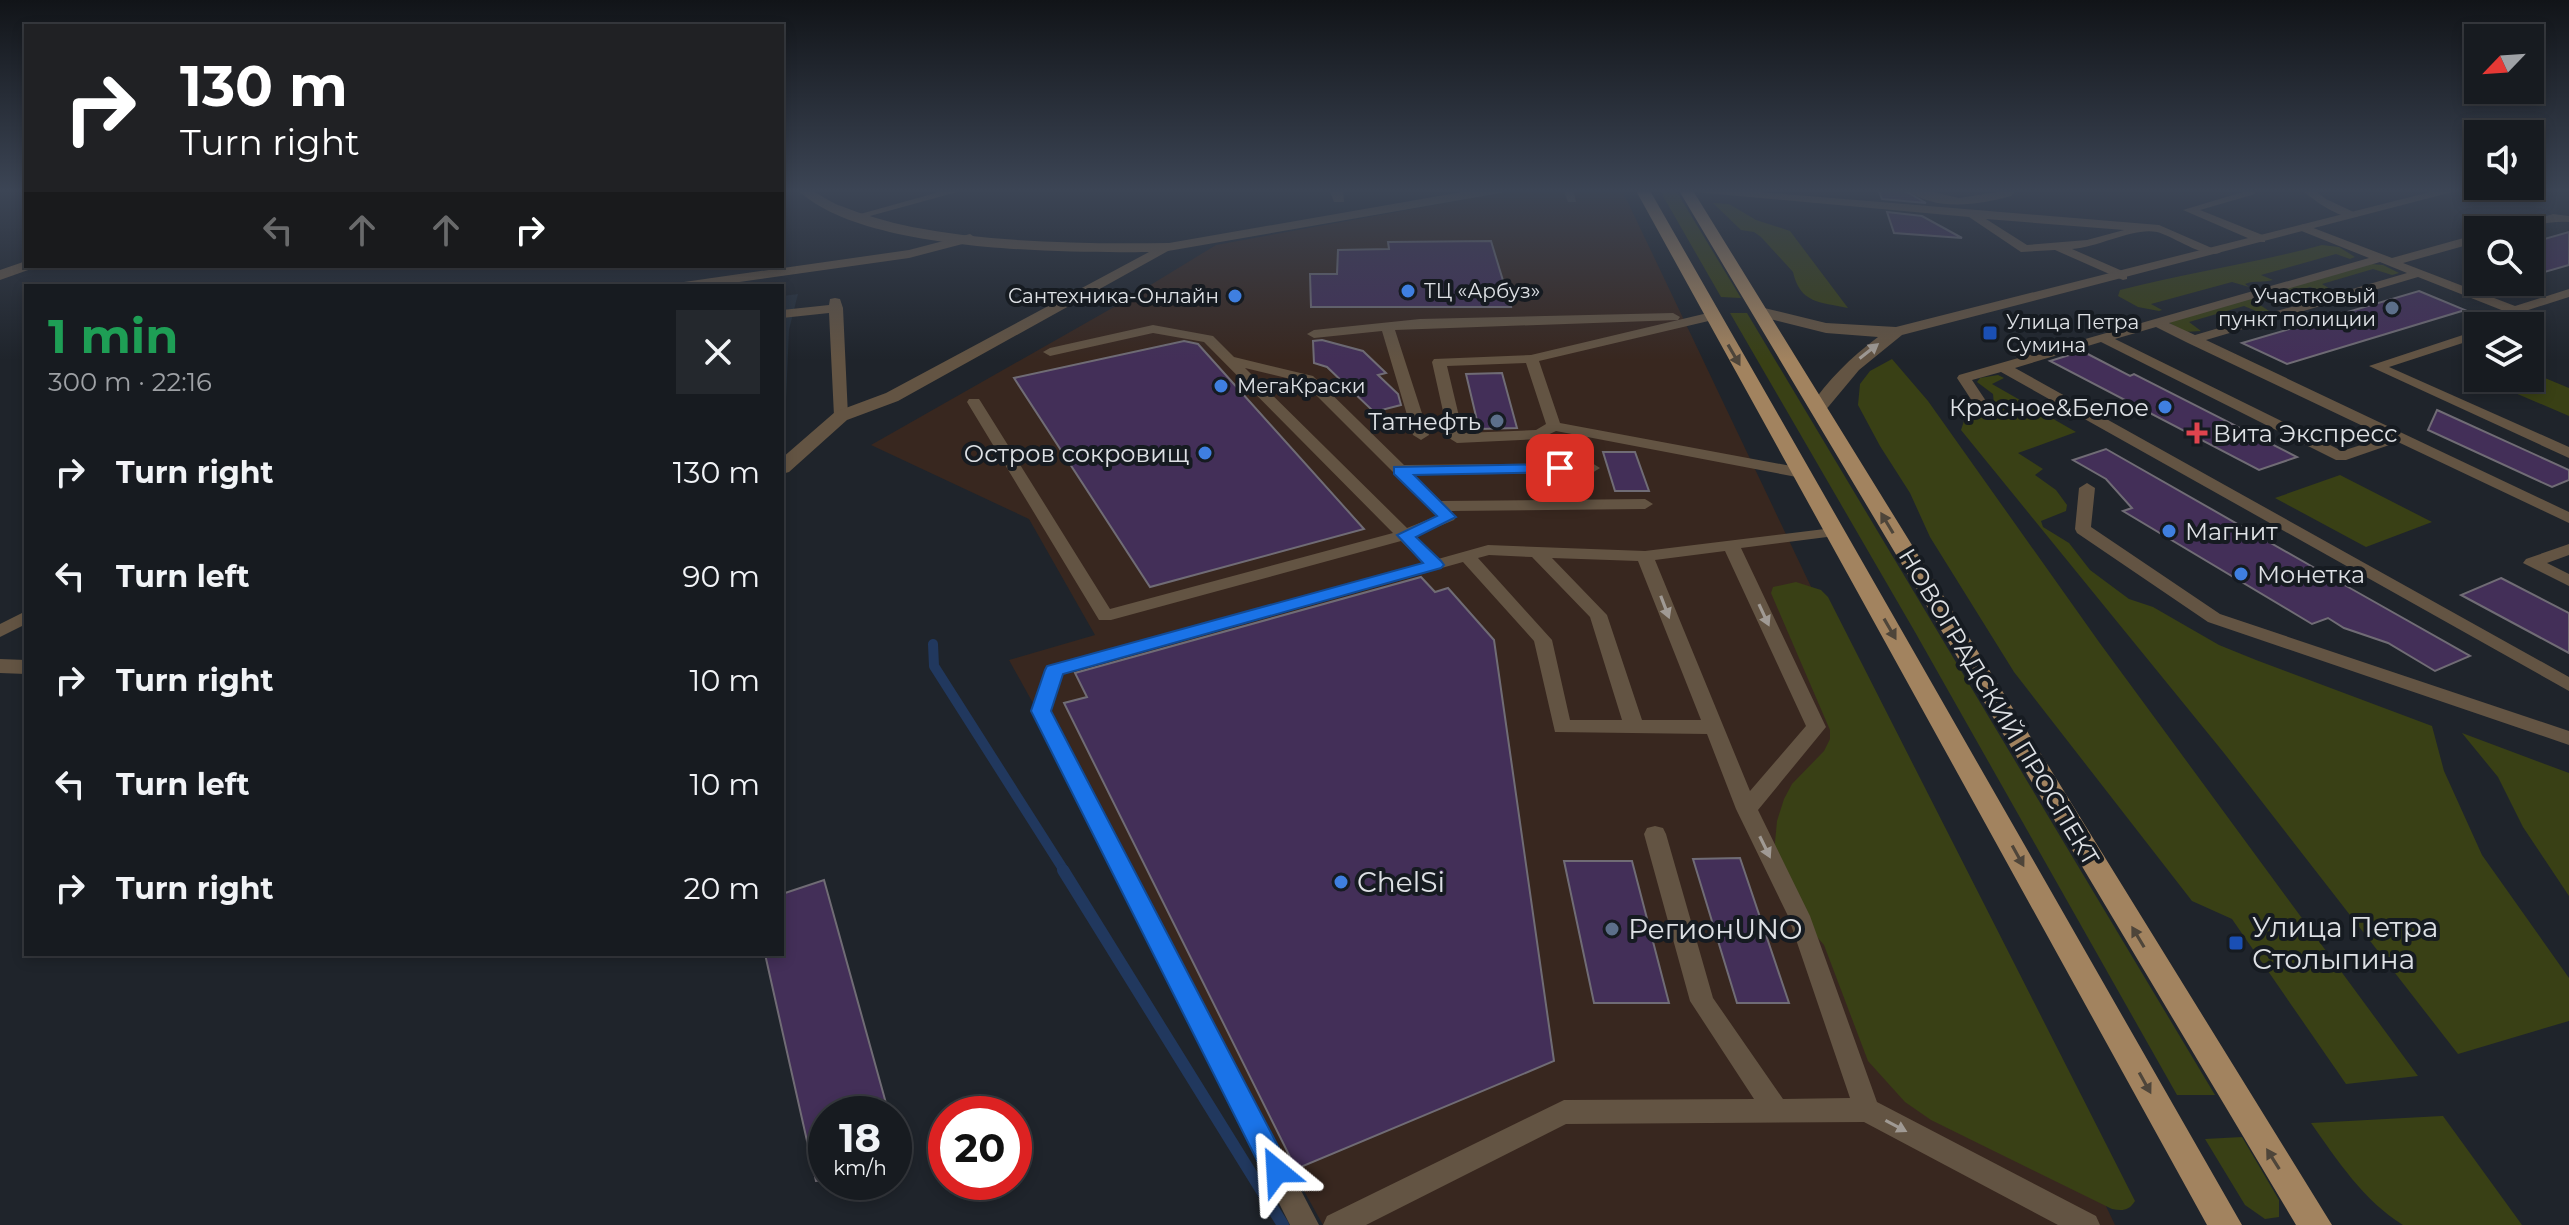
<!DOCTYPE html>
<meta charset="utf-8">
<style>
body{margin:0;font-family:Montserrat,sans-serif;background:#24282d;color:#f1f3f6;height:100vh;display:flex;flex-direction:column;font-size:30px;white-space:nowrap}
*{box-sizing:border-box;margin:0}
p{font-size:26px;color:#9ea1a5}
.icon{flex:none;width:44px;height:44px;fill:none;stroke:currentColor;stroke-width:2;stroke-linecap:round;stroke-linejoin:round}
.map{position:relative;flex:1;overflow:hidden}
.panel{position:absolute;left:24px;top:284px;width:760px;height:672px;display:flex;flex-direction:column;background:#171b20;border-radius:0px;box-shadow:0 4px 12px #0003,0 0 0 2px #36393e}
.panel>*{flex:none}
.banner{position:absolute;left:24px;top:24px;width:760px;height:244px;border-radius:0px;box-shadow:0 4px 12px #0003,0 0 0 2px #36393e;background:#202124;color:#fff;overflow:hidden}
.needle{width:52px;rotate:245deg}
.controls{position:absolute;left:2464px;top:24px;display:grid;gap:16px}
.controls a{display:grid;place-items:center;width:80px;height:80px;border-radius:0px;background:#171b20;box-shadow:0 4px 12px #0003,0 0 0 2px #36393e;font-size:40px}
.speed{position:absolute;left:808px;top:1096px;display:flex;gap:16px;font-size:40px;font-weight:700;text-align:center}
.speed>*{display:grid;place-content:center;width:104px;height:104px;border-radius:50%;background:#171b20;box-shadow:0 4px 12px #0003,0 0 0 2px #36393e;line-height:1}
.speed small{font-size:20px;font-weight:400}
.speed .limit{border:12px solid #d22;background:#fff;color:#111}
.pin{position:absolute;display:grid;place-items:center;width:68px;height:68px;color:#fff;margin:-34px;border-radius:16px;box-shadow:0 4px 12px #0006}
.me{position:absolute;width:88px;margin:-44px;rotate:333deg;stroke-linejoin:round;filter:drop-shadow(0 0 6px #0008)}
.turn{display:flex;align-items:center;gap:28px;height:168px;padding:0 24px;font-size:36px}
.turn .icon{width:104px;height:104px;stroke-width:2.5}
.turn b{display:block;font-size:56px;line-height:68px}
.lanes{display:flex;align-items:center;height:76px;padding:0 24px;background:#0003;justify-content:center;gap:40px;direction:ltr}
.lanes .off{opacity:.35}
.round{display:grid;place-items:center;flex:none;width:84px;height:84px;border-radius:0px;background:#24282d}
.overview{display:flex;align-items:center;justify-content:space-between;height:136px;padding:0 24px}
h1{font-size:48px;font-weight:700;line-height:60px;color:#1e9e55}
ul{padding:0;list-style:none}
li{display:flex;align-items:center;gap:24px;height:104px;padding:0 24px}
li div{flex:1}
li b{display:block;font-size:30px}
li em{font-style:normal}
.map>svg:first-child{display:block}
.commercial{fill:#38271f}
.built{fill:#262f3a}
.green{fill:#394015}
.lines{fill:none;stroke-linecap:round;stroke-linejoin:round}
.stream-far1{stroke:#21385e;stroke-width:10}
.stream{stroke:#21385e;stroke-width:12}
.building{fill:#432f58;stroke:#706c75;stroke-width:2}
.service{fill:#635443;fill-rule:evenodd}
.minor{fill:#635443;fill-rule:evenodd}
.primary{fill:#a2835f;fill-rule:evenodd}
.oneway{fill:#a09a94}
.oneway2{fill:#4e453a}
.route{fill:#1a73e8;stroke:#114b97;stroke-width:2}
.shop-dot{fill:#3f7fe0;stroke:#161b21;stroke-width:3}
.service-dot{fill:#5c6f8a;stroke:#161b21;stroke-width:3}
.transit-dot{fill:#1a4fb4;stroke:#161b21;stroke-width:3}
.health-dot{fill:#e0444e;stroke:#161b21;stroke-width:3}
.labels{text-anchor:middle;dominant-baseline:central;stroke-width:8;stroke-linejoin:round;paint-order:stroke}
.far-poi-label{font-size:20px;fill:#dee1e5;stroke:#161b21;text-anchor:start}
.poi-label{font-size:24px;fill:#dee1e5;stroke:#161b21;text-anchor:end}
.street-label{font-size:24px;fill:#dee1e5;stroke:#161b21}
.near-poi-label{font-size:28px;fill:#dee1e5;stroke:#161b21;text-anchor:start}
</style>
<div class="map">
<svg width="2569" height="1225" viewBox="0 0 2569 1225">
<rect width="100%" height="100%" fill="#1f242b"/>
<path class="commercial" d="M1522,189h94l7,3 492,1033h-792l-314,-565 86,-25 -66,-116 -158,-74 250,-142 95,-58z"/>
<path class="built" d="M798,294l-9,36 -4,94 -3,1v-129z"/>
<path class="green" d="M1659,189h16l66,109 -20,-1z
M1713,203l16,1 27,16 34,11 58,77c-29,-6 -48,-5 -55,-36l-32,-35 -7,-5 -13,-2z
M2322,245l17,2 16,10 -5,2 -14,-5 -75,21 12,5c-10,3 -18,0 -28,4l4,3 -17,-5 -81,22 11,6 -3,1 -21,-4 -20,-11 2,-6c67,-17 135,-27 202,-45z
M2371,264l12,1 16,8 -7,2 -19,-6 -51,15 13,8 -7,1 -18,-6 -53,16 12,8h-13l-12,-5 -55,16 12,9 -17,1 -16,-10z
M1730,313h17l468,782h-38l-262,-463z
M1892,359l36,42 171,241 319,434 -72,8 -114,-165 -40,-18 -178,-229 -84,-135 -20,-44 -30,-47 -22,-41 2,-21 10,-13z
M2530,372l39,16v28l-89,-38h50z
M1998,375l6,3 -12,6 84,48 -58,21 25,16 -8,6 21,15 11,15 -1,6 -25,10 2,6 26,16 21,27 39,29 24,8 66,38 37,15 176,66 12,45 38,84 87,123v43l-111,33 -234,-301 -263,-323 4,-12 29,-14 -1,-10 -16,-12 3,-4z
M2340,475l92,47 -66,25 -91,-49z
M1796,582l25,8 7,7 307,604c-6,10 -13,10 -23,8l-181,-89 -26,-18 -37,-41 -44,-116 -25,-29 -25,-63 3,-32 7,-22 8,-15 32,-33 6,-12v-9l-59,-137 2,-6z
M2462,733l107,40v123l-46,-69 -25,-50z
M2442,1116h1l79,109h-119c-39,-24 -66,-65 -92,-102z
M2242,1137l37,63v17l-14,2 -20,-14 -40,-66z"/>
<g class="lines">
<path class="stream-far1" d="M933,644l1,22 131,206"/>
<path class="stream" d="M1063,870l220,355"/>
</g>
<path class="building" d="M1878,189h24l24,14 -44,-4z
M1887,212l35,4 40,22 -68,-5z
M2569,232v33l-39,11v-33z
M1491,241l20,66h-200l-1,-33h27l1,-24 51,-1 -1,-7z
M2419,291l46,19 -178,54 -45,-21z
M1322,340l41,11 23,22 -8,2 20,19 3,11 -27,7 -47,-45 -13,-4 -1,-22z
M1184,341l14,3 166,185 -214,58 -136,-209z
M2082,351l48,25 4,-2 163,83 -38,13 -209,-109z
M1502,373l15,55 -38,1 -13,-55z
M2437,410l132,60v10l-17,7 -124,-57z
M2106,449l235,134 129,73 -35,15 -47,-28 -44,-15 -16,-10 -16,6 -189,-113 9,-3 -26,-29 -33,-19z
M1603,452h32l14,39h-34z
M1421,577l14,15 13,-4 46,52 60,421 -258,108 -232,-466 23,-6 -12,-24z
M2501,578l68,35v40l-108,-58z
M1740,858l49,145h-52l-44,-144z
M1564,861h68l37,142h-75z
M824,880l65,234h-63v66l-10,1 -51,-227h17v-60z"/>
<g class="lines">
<path class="service" d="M950,189h18l-109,30 -6,-3z
M1563,189h10l3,13h-8z
M1689,189h33l437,36 62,27c-13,9 -48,-16 -64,-20 -23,-5 -58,15 -85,17l55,24v6l-4,1 -68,-30 -34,2 -52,-35 -274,-25zM1986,219l138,11 -37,10 -60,5z
M1905,189h15l39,9 58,-9 -6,7c-34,9 -75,16 -106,-7z
M2244,189h10l1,5 -55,16 65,26v6h-8l-74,-32 60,-18z
M2301,189h12l13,10 34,16c-15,9 -47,-15 -59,-26z
M2553,214l16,2v6c-23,-2 -44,8 -68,8z
M2303,224l89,34 86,-24v8l-75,21 112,43 54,-17v8l-47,15 7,8 -2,3 -32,3 19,-8 -5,-5 -91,-36 -212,63 363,172v11l-171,-81 -52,18h-10l-235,-118 -86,26 554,309v14l-568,-319 -29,8 16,24 -7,4 -5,-1 -19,-29 2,-3 410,-117 -70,-28 -2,-2zM2380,262l27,11 -212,62 -26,-12zM2156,327l32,16 198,94 -44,14 -227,-112z
M970,234l6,4 -2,3 -65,17 -198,28h-33l6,-4 225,-32z
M835,298l5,1 3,9 5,108 -7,4 -7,-4 -5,-103 -47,5v-8l47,-5 1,-6z
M1712,312l7,4 -2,3 -178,42 21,62 242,45 6,2 2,3 -2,3 -6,2 -246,-47 -17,8 -82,4 -8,-5 -17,-76 2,-3 97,-4zM1526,363l20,61 -10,6 -73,3 -16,-67z
M1673,313l7,4 -2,3 -283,10 34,105 -8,5 -8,-5 -31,-104 -68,7 -7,-4 7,-4 106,-11z
M1153,325l60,11 21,21 79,19 91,89 188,-2 8,5 -8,5 -178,2 27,26 204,-2 8,5 -8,5 -194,2 5,6 -2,3 -38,16 22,23 50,-14 157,6 196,-24 2,4 -8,5 -94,12 85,179 -68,83 52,106 67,186 219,114 4,9h-42l-194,-103 -298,2 -200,101h-43l4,-9 237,-116 190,-1 -64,-98 -46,-167 3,-6 8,-2 8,2 3,6 47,164 70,101 67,-1 -62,-182 -52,-107 -29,-75 -152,-2 -21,-91 -71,-79 -401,112 -11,37 268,514h-29l-259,-514 16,-45 376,-103 -22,-22 -290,79h-12l-132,-218 2,-3h10l2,3 129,207 283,-76 -189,-191 -51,-9 -103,23 -7,-4 7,-4zM1245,368l58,14 134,134 -30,12zM1725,551l81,175 -56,65 -95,-231zM1489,555l43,2 58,60 32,103h-52l-18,-80 -74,-82zM1552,558l86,3 63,159h-59l-35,-105z
M2478,330v8l-89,29 180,80v11l-200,-92z
M2087,483l8,5 -4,39 129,87 349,117v14l-361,-123 -131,-89 -2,-4 4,-41z
M2569,544v11l-22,8 22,11v12l-46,-23 3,-4z
M26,611v13l-26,13v-13z"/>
<path class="minor" d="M797,189c19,-1 27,11 44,17 23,9 47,16 71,21 84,16 171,17 257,16l310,-54h29l-7,4 -333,58 -270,150 -51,19 -58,52 -7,2v-16l53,-46 51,-19 263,-141c-86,1 -290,0 -352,-63z
M1329,189h14l1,13h-10z
M2442,189h22l-562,146 -43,35 -35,42 -6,1 -9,-5c19,-28 41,-50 69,-71l-52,-4 -72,-18 -2,-3 8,-5 66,16 70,4z
M26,261v5h8l-3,3 -31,11v-10z
M0,659l26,1v14l-26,-1z"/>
<path class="primary" d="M1635,189h14l593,1036h-35z
M1678,189h14l640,1036h-36z"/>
</g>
<defs><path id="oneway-solid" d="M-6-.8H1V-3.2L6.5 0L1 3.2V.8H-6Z" transform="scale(2)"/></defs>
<g class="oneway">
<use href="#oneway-solid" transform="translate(1869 351) rotate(-38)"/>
<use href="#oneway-solid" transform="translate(1665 607) rotate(69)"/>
<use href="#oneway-solid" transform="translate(1764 615) rotate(65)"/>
<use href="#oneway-solid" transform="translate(1765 847) rotate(64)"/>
<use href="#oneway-solid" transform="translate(1896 1126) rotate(28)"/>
</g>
<g class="oneway2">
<use href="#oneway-solid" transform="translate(1734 355) rotate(60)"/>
<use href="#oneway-solid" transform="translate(1887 523) rotate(-121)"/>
<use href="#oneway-solid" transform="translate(1890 629) rotate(60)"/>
<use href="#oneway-solid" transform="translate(2018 856) rotate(61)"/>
<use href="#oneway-solid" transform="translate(2138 937) rotate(-121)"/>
<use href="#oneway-solid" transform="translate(2145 1083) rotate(61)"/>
<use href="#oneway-solid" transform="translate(2273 1159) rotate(-122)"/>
</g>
<linearGradient id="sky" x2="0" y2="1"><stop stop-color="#111418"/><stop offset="0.53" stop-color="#3c4555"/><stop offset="1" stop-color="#3c4555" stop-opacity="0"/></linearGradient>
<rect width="2569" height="360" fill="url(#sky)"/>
<path class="route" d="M1560,464l5,1v7l-151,3 42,42 -40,20 25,24 3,4 -3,3 -378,106 -12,37 240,460 -4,9 -10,4 -10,-4 -236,-469 14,-41 2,-4 376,-103 -26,-28 40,-19 -43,-42v-7z"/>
<g class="shop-dot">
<circle cx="1408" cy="291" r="8"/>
<circle cx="1235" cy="296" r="8"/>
<circle cx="1221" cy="386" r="8"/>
<circle cx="2165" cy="407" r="8"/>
<circle cx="1205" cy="453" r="8"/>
<circle cx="2169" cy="531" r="8"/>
<circle cx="2241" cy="574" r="8"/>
<circle cx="1341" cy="882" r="8"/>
</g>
<g class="service-dot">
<circle cx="2392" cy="308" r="8"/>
<circle cx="1497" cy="421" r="8"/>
<circle cx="1612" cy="929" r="8"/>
</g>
<g class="transit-dot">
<rect x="1982" y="325" width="16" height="16" rx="4"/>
<rect x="2228" y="935" width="16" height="16" rx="4"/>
</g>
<path class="health-dot" d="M2193 421h8v8h8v8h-8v8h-8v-8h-8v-8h8z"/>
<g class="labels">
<g class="far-poi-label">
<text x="1424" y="291">ТЦ «Арбуз»</text>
<text x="1219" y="296" text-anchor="end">Сантехника-Онлайн</text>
<text x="2376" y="296" text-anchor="end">Участковый<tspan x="2376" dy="23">пункт полиции</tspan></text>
<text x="2006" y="322">Улица Петра<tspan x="2006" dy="23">Сумина</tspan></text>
<text x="1237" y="386">МегаКраски</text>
</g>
<g class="poi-label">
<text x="2149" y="407">Красное&amp;Белое</text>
<text x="1481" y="421">Татнефть</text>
<text x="2213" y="433" text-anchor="start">Вита Экспресс</text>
<text x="1189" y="453">Остров сокровищ</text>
<text x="2185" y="531" text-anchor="start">Магнит</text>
<text x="2257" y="574" text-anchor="start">Монетка</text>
</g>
<g class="street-label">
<text transform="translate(1999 707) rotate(59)">НОВОГРАДСКИЙ ПРОСПЕКТ</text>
</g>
<g class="near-poi-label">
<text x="1357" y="882">ChelSi</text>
<text x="2252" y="927">Улица Петра<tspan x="2252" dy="32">Столыпина</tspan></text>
<text x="1628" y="929">РегионUNO</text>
</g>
</g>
</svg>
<div class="controls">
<a><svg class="needle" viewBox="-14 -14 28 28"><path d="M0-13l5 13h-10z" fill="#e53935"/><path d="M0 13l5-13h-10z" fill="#9ea1a5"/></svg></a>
<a><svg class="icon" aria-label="sound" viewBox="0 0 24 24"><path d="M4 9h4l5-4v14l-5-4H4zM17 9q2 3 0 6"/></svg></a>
<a><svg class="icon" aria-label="search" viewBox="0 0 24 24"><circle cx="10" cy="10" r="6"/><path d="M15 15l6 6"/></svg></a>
<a><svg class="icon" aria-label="layers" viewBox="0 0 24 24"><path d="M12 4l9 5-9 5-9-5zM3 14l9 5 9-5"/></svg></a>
</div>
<div class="speed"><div>18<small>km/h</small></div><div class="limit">20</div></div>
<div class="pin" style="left:1560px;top:468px;background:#d93025"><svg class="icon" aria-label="arrive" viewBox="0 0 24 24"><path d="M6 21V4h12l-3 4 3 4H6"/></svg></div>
<svg class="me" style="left:1277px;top:1171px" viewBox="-20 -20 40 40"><path d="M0-17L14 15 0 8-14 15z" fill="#1a73e8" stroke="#fff" stroke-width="4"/></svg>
<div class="banner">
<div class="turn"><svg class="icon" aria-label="right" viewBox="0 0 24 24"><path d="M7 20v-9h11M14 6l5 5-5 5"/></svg><div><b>130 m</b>Turn right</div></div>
<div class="lanes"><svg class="icon off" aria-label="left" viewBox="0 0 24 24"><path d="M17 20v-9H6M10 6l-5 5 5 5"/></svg><svg class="icon off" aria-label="ahead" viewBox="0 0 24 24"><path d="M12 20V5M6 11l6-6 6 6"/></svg><svg class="icon off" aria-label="ahead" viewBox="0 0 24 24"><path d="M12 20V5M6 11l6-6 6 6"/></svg><svg class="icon" aria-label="right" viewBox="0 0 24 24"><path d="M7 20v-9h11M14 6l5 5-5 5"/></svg></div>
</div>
<section class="panel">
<div class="overview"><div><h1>1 min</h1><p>300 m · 22:16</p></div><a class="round"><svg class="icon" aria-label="close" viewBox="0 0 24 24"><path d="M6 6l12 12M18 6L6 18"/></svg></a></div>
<ul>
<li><svg class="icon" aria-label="right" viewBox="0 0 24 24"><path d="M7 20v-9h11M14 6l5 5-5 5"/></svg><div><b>Turn right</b></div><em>130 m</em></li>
<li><svg class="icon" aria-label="left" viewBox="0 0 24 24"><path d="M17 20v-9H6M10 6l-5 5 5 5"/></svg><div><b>Turn left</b></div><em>90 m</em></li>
<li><svg class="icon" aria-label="right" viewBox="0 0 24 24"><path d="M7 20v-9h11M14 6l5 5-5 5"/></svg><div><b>Turn right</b></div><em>10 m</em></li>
<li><svg class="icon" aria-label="left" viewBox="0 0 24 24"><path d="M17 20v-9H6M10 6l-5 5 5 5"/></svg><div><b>Turn left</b></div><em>10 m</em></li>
<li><svg class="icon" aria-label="right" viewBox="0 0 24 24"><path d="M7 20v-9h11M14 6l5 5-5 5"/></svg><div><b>Turn right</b></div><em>20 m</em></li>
</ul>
</section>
</div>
